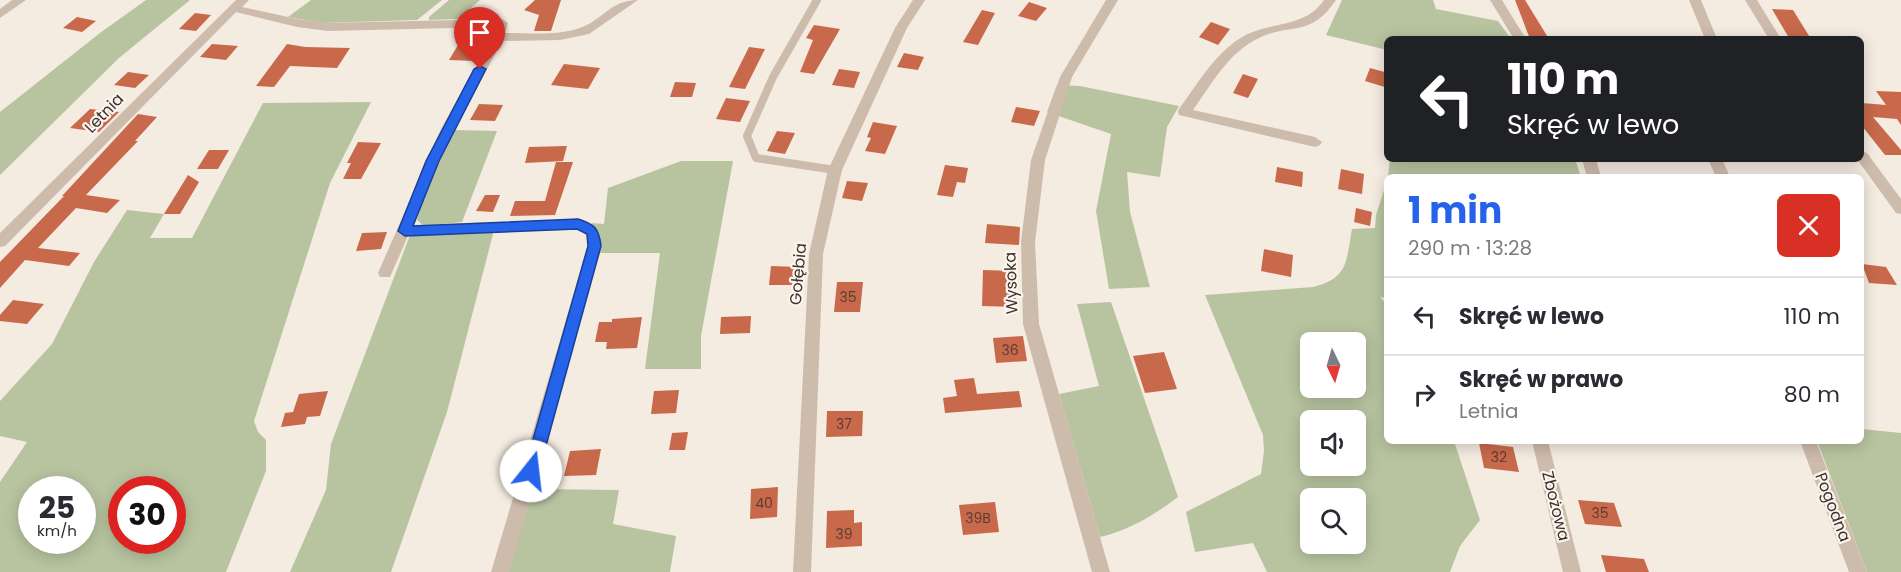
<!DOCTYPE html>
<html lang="pl">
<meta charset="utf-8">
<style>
body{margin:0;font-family:Poppins,sans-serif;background:#f2f2f3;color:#2b2b33;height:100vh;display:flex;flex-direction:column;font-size:22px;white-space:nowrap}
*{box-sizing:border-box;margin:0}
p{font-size:20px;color:#7c7c81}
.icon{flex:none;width:33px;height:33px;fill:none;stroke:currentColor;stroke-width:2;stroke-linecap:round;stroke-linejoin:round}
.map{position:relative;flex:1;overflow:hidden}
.side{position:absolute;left:1384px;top:174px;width:480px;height:270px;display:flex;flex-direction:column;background:#fff;border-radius:9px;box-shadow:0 3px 15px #0003}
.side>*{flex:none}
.hud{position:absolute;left:1384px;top:36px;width:480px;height:126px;border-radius:9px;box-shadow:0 3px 15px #0003;background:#202124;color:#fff;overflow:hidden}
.needle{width:39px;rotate:175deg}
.buttons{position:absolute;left:1300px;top:332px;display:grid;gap:12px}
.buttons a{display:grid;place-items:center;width:66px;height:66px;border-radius:9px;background:#fff;box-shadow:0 3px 15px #0003;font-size:30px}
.speed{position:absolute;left:18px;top:476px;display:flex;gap:12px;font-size:30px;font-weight:700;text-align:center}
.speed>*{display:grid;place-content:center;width:78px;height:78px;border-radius:50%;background:#fff;box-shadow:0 3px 15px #0003;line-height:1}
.speed small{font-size:15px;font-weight:400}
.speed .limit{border:9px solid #d22;background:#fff;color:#111}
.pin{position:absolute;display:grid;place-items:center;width:51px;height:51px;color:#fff;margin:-62px -26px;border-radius:50% 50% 50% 0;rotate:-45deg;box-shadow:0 0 6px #0007}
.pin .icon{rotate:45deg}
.me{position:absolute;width:66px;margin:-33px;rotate:16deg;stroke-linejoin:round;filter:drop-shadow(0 0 4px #0008)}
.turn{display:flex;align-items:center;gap:21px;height:126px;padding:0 24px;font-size:27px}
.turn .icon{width:78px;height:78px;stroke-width:2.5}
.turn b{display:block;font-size:42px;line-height:51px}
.round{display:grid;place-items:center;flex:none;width:63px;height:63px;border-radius:9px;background:#f2f2f3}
.overview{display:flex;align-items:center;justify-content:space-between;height:102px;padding:0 24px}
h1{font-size:36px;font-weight:700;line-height:45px;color:#2563eb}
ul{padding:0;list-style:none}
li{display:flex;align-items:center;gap:18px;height:78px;padding:0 24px;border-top:2px solid #e1e1e2}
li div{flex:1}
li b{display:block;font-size:22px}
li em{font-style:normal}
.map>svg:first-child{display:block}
.green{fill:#b8c4a0;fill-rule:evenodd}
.building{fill:#c8694b}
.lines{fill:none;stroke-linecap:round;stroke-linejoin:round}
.lane{stroke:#cdbbac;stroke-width:8}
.street{fill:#cdbbac;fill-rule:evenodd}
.route{fill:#2563eb;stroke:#184099;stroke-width:1.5}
.labels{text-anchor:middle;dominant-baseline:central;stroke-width:4.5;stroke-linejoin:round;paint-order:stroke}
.number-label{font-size:14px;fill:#5e3e33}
.street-label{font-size:16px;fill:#3b302b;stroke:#fbf5ee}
</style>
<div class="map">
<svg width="1901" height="572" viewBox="0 0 1901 572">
<rect width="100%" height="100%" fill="#f4ebe1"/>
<path class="green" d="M146,0h44l-71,58 -119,117v-63l100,-79z
M311,0h131l-25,20 -94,3 -35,-6z
M449,0h31l-22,19 -29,1v-3z
M1342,0h91l3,9 62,12 13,18h-123l-1,11 -61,-15z
M1057,85l23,1 99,20 -12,21 -7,50 -33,-5 3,40 20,75 -41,2 -13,-78 15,-77 -64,-22z
M371,102l-41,81 -76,238 4,11 8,8v31l-40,101h-226v-90l27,-40 -27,-6v-35l52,-57 42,-82 33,-52 37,4 -14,24h42l71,-135zM32,489h50v51h-50zM122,489h50v51h-50z
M453,130l44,1 -35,91 -38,4 -7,-6 3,-10z
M1390,159h185l6,18h-193z
M681,161h52l-32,175v33h-56l15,-116h-61l-1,-19 -7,-11 13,1 4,-36z
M1387,181v117l-7,-1 7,8 1,136h66l26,79 -20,26 -10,26h-183l-14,-29 -58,9 -9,-40 75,-38 3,-23 -1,-16 -58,-140 108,-8c36,-9 33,-26 39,-58l23,-1 1,-13zM1311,342h45v45h-45zM1311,420h45v45h-45zM1311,498h45v45h-45z
M492,229l1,5 -46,178 -56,160h-101l36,-82 5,-46 79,-209z
M1111,302l67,195c-24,18 -48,33 -78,40l-41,-143 40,-8 -22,-82z
M1862,429l39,4v139h-34l-50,-131h45z
M533,489l86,1 -6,34 63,12 -6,36h-163z"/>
<path class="building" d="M535,0h26l-10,31h-17l5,-16 -15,-5z
M1515,0h10l24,39h-19z
M1029,2l18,6 -11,13 -18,-5z
M1772,9l21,1 18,29 -22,-1z
M982,10l13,3 -17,32 -15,-3z
M195,13l16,2 -15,16 -17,-2z
M77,17l19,4 -14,11 -19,-4z
M1211,22l19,7 -12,16 -19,-8z
M814,25l26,4 -26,45 -14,-2 13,-32 -7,-2z
M461,40l25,1 -11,20 -26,-1z
M212,44l26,2 -12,14 -26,-3z
M287,44l18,3 45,1 -13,20 -47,-2 -16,21 -18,-1z
M749,47l16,2 -20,40 -16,-2z
M904,53l20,4 -6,13 -21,-3z
M564,64l36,4 -12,21 -37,-4z
M1370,68l18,5v15l-23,-7z
M839,69l21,3 -6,16 -22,-3z
M128,72l21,3 -14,13 -21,-3z
M1243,74l15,5 -10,19 -15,-5z
M675,82l21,1 -4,14h-22z
M1876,91l25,1v33l-4,-6 -24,-2 28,33v5h-16l-23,-29v-23l24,2z
M726,98l24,3 -10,21 -24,-3z
M479,104l24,1 -8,16 -25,-1z
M1016,107l24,4 -6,15 -23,-4z
M90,109l29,3 -20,20 -29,-4z
M138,114l19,3 -22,24h3l-52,54 34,5 -13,13 -31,-5 -38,40 42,5 -11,13 -44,-6 -25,28v-26l64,-66h-2z
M873,122l24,4 -12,28 -20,-3 6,-13 -4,-1z
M777,131l18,2 -10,21 -18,-3z
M358,142l23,1 -20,36h-18l8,-16h-4z
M567,146l-4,15 -38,2 4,-16z
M209,150h20l-11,19h-21z
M556,162h17l-18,53 -45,1 5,-15h30z
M945,165l23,3 -3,15 -8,-1 -4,15 -16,-2z
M1277,167l26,5 -1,15 -27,-5z
M1341,169l23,5 -2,20 -24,-5z
M188,175l11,7 -19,32h-16z
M847,181l21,2 -6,18 -20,-3z
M485,195h15l-7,17 -17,-1z
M1356,208l16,4 -2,14 -16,-4z
M987,224l33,3 -1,18 -34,-2z
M387,232l-6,17 -25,2 6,-18z
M1264,249l29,6 -2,22 -30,-6z
M1862,264l24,3 11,18 -28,-2z
M771,266l27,1 -2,18h-27z
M983,270l31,1 2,36 -34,-1z
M837,282h26l-3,30h-26z
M13,300l31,4 -17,20 -27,-3v-6z
M751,316l-1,17 -30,1 1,-17z
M642,317l-5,31 -31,1 1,-7h-12l4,-20h13v-3z
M1023,336l4,25 -31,2 -3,-25z
M1164,352l13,37 -32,4 -12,-37z
M974,378l3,16 42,-3 3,16 -77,6 -2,-15 14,-2 -3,-16z
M679,390l-3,23 -25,1 3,-23z
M328,391l-8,25 -13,1 -2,7 -24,3 4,-14 8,-1 6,-18z
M827,411h36l-1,25 -36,1z
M688,432l-3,18h-16l3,-17z
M1479,443l34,4 6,25 -35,-4z
M601,449l-5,26 -32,1 6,-25z
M778,487l-1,30 -27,2 1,-30z
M1578,500l36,3 8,24 -37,-3z
M995,502l4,30 -36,3 -4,-30z
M854,510v13l8,-1v24l-36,2 1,-37z
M1601,555l43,4 5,13h-43z"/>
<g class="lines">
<path class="lane" d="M817,0l-44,77 -26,59 9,22 79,12"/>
<path class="street" d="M12,0h14l-26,18v-9z
M236,0h13l-7,7 55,12 31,4 174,-4 6,4 -3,10c24,0 52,3 75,-5 23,-8 30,-28 58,-28l-49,34 -29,6 -58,1 -47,88 -42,96 165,-6c16,4 22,11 24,27l-93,326h-18l97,-326 -2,-11 -8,-6 -170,7 -18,41h-10l-2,-4 63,-144 51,-92 3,-10 -167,4 -31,-4 -61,-15 -231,234 -5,1v-14z
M913,0h12l-18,28 -65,142 -19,84 -12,318h-18l16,-318 19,-84 67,-142z
M1106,0h12l-46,77 -27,83 -10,82 4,82 71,248h-18l-69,-248 -2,-82 10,-82 29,-83z
M1324,0h12c-27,40 -47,21 -81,40 -28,15 -44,45 -62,70l122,27 7,5 -2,3 -5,2 -136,-32 -1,-3 1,-3c18,-24 34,-53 60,-70 28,-19 65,-9 85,-39z
M1490,0h12l24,39h-12z
M1689,0h12l16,39h-12z
M1745,0h12l24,39h-12z
M1862,151l5,2 34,46v15l-5,-1 -39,-54h5z
M1582,159h14l5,18h-14z
M1708,159h14l8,18h-14z
M1532,441h16l33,131h-18z
M1800,441h16l51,131h-18z"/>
</g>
<path class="route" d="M480,66l6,3 -47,92 -26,65 165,-7c16,5 21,9 23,27l-62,225 -2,5 -6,2 -5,-2 -2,-5 64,-225 -1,-12 -10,-5 -172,7 -7,-5 28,-70 48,-92z"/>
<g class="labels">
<g class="number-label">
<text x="848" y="297">35</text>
<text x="1010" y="350">36</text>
<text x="844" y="424">37</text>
<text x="1499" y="457">32</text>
<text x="764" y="503">40</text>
<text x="1600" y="513">35</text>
<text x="978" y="518">39B</text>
<text x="844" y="534">39</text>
</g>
<g class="street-label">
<text transform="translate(104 113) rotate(-46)">Letnia</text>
<text transform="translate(798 274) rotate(-85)">Gołębia</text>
<text transform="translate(1011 283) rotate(-92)">Wysoka</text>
<text transform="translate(1556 506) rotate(76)">Zbożowa</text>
<text transform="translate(1833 507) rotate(69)">Pogodna</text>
</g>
</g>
</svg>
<div class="buttons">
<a><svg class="needle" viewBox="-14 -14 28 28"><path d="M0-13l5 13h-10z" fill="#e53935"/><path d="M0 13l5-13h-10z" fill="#7c7c81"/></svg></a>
<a><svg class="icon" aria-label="sound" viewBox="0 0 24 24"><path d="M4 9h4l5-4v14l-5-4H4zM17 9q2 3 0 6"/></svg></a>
<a><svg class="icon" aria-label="search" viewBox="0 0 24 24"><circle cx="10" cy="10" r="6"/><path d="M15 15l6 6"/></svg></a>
</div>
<div class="speed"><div>25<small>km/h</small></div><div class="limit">30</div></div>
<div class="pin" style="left:480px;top:69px;background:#d93025"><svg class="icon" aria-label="arrive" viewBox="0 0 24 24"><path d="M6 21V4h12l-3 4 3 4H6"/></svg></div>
<svg class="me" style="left:531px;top:471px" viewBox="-20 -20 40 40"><circle r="19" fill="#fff"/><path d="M0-13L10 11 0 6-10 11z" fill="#2563eb"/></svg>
<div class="hud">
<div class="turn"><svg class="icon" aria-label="left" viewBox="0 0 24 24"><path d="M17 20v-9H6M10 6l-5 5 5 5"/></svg><div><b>110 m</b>Skręć w lewo</div></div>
</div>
<section class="side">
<div class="overview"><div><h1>1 min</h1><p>290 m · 13:28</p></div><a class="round" style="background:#d93025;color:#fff"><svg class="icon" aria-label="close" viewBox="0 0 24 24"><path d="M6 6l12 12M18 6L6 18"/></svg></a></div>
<ul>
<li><svg class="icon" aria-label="left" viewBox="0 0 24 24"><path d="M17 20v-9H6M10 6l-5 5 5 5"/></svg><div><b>Skręć w lewo</b></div><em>110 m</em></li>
<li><svg class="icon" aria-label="right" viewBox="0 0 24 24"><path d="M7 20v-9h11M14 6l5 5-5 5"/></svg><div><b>Skręć w prawo</b><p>Letnia</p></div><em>80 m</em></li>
</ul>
</section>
</div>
